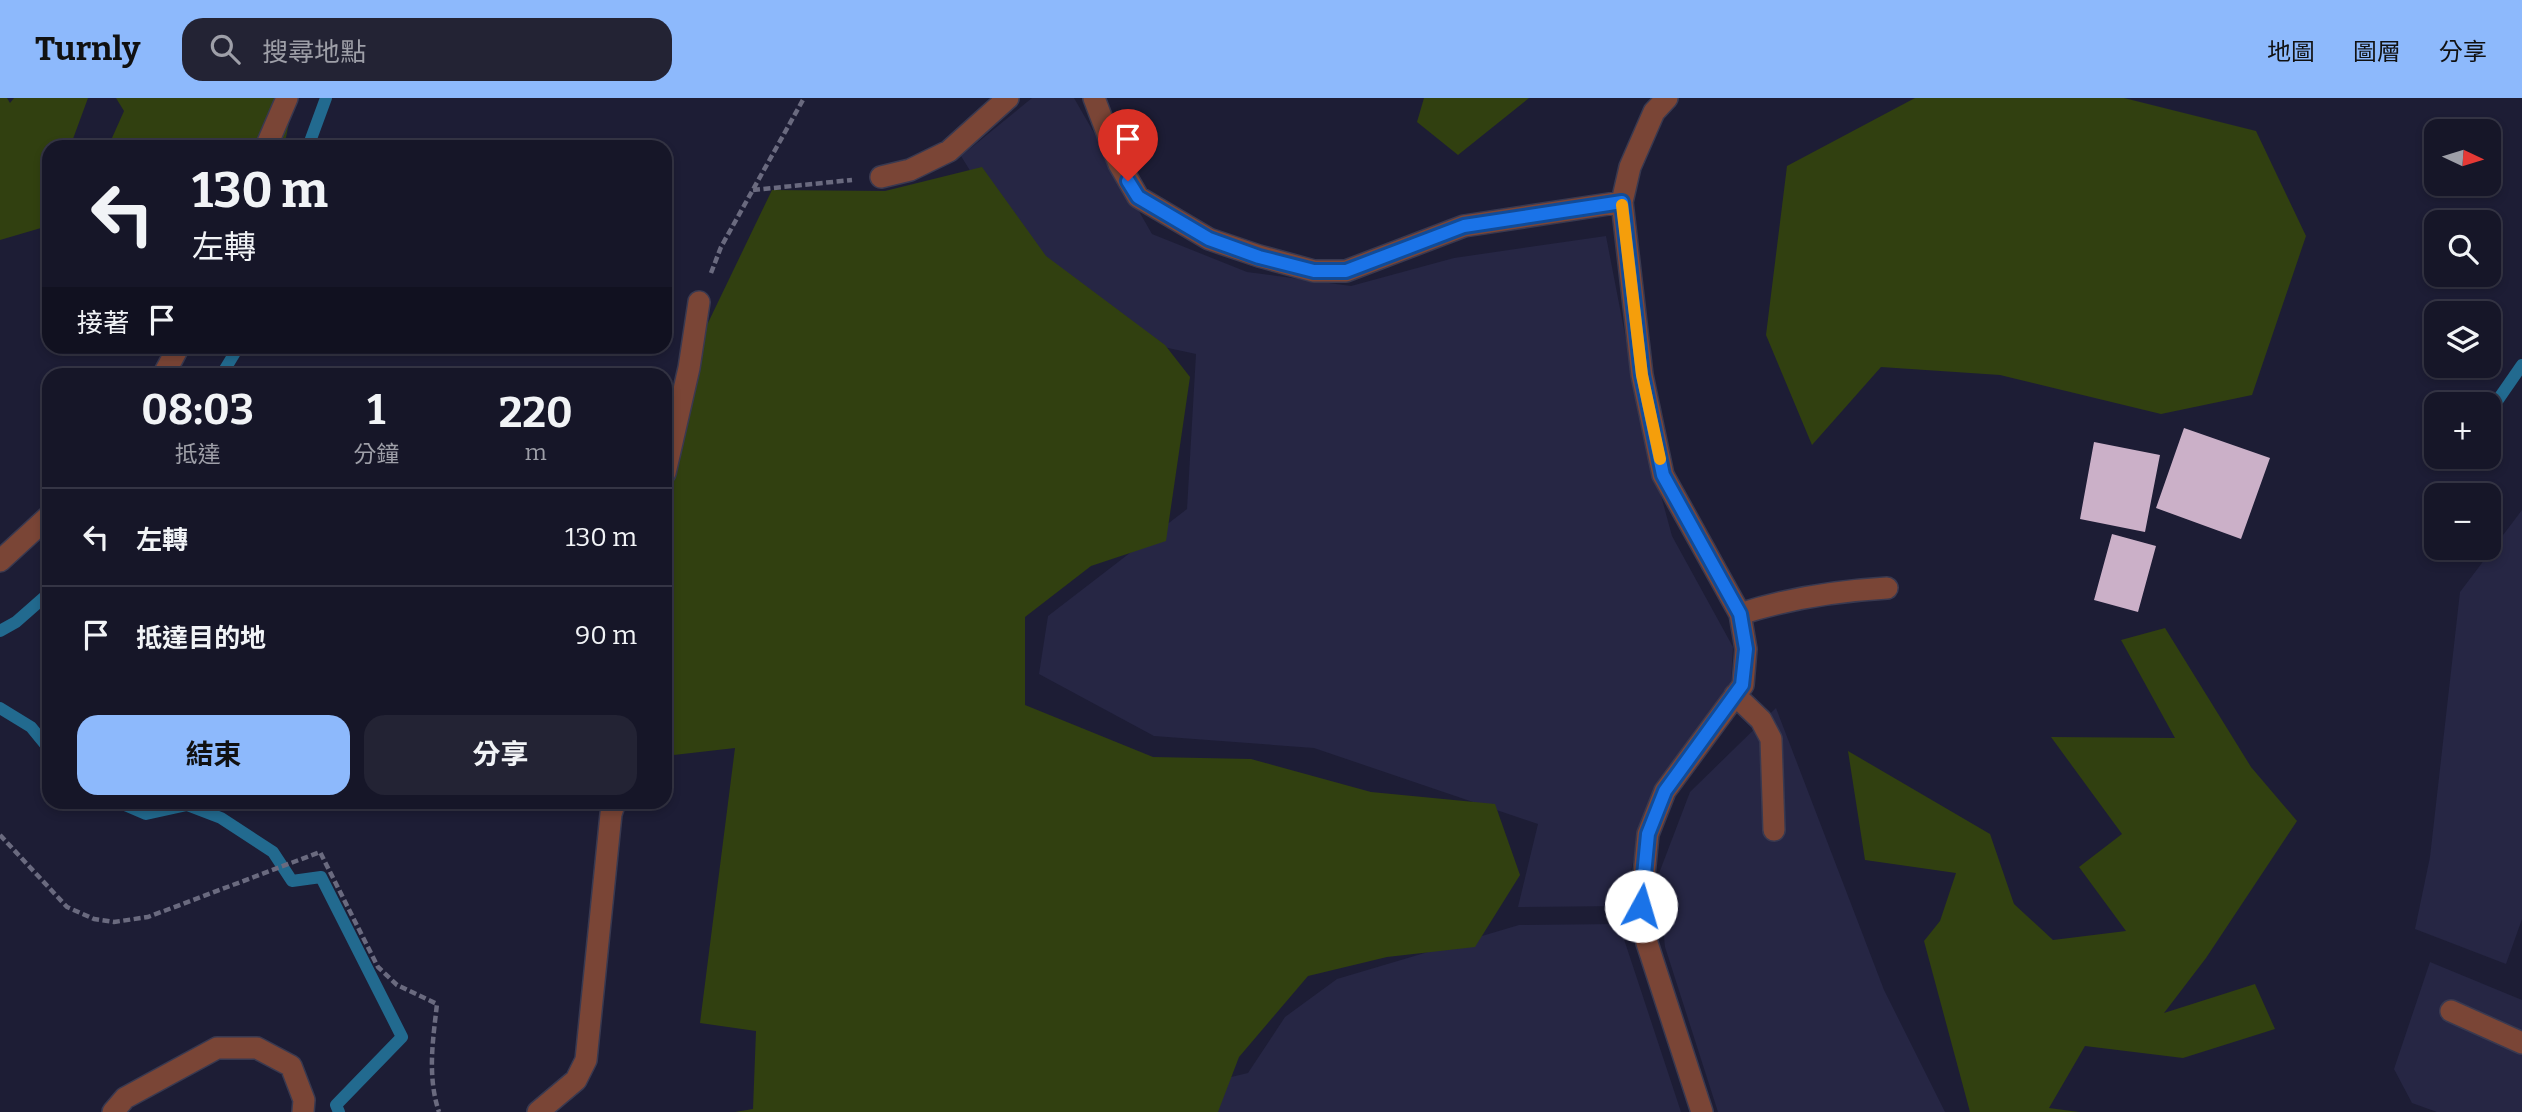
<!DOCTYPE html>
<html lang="zh-TW">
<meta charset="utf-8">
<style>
body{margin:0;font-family:Bitter,"Noto Sans TC",serif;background:#232334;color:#f1f3f6;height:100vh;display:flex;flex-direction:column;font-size:26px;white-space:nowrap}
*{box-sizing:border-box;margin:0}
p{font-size:23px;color:#9e9fa8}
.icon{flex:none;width:38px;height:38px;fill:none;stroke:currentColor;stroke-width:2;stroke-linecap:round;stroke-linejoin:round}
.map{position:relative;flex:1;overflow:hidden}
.side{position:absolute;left:42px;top:270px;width:630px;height:441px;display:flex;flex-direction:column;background:#161628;border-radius:21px;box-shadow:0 4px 10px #0003,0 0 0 2px #353545}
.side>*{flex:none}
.hud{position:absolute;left:42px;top:42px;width:630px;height:214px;border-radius:21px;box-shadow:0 4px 10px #0003,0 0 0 2px #353545;background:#161628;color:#f1f3f6;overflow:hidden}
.needle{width:46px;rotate:94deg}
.buttons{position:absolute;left:2424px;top:21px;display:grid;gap:14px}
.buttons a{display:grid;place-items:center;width:77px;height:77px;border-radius:14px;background:#161628;box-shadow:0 4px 10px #0003,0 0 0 2px #353545;font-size:35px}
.pin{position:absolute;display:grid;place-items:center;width:60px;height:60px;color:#fff;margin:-72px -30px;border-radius:50% 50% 50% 0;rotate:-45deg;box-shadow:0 0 7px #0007}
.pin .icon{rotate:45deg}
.me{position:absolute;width:77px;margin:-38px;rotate:6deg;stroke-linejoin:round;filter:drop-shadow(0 0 5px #0008)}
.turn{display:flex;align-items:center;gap:24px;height:147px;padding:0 35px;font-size:32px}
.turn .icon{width:91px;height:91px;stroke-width:2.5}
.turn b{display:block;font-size:49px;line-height:60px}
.then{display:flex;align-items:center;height:66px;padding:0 35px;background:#0003;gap:14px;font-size:26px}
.eta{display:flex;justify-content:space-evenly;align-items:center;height:119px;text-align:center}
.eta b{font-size:42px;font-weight:700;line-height:49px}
.action{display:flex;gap:14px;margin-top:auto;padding:14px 35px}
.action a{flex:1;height:80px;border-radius:21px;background:#8db9fc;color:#111;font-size:28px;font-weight:700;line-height:80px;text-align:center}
.action a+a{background:#232334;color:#f1f3f6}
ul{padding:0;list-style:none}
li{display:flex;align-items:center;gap:21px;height:98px;padding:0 35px;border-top:2px solid #353545}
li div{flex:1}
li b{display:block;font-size:26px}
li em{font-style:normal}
header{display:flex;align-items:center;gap:42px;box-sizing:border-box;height:98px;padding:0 35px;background:#8db9fc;color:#111}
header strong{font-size:33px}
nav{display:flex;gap:38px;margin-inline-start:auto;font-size:24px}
.search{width:490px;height:63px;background:#232334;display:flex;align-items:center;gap:18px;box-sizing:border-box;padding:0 24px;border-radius:21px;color:#9e9fa8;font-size:26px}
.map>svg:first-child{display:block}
.built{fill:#262644}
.green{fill:#314010}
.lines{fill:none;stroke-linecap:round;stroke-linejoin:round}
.stream{stroke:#226a8f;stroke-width:12}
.building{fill:#cbb0c8}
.minor-casing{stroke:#393950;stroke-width:24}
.path{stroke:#6a6a7f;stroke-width:4.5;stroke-dasharray:7 3.5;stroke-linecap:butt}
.minor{stroke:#7a4536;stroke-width:21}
.route-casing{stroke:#114b97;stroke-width:18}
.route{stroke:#1a73e8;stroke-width:12}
.slow{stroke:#f59e0b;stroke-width:12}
</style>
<header>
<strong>Turnly</strong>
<div class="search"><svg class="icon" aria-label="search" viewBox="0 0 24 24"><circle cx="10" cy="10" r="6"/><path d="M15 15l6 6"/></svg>搜尋地點</div>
<nav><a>地圖</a><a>圖層</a><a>分享</a></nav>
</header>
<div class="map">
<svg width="2522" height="1014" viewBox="0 0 2522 1014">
<rect width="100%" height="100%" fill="#1d1d35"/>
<path class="built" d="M1032,0h42l78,136 95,38 104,14 103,-28 152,-22 38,197 28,103 61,111 -2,34 -90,147 -18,78 -105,1 20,-83 -224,-76 -160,-12 -115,-62 9,-58 139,-107 9,-155 -130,-28 -105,-170z
M2522,412v409l-16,45 -91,-35 15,-72 30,-265z
M1776,610l108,282 61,122h-227l-53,-165 -7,-71 32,-84z
M1619,826l62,188h-517l4,-20 80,-19 37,-56 52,-38 182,-54z
M2430,864l92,38v112h-85l-25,-9 -18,-34z"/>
<path class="green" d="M0,0h7l3,5 4,-5h74l-18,49h-21v59l-8,22 -41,12z
M116,0h178l-10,49h-176l16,-36z
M1424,0h105l-71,57 -41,-33z
M1915,0h209l132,33 50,105 -54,159 -91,19 -161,-39 -119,-8 -69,78 -46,-110 21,-169z
M982,69l64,89 119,89 25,32 -24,164 -75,25 -66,51v88l128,52 98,2 120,33 124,12 25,71 -45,72 -88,10 -79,19 -69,81 -21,55h-483l18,-3 3,-78 -56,-8 35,-275 -70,8v-232l28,-170 79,-164 113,1z
M2165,530l86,139 46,54 -91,137 -42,55 91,-29 20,45 -92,29 -98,-12 -36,62 30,4h-109l-46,-171 16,-20 16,-48 -91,-13 -17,-109 142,83 24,70 39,36 73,-9 -47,-64 43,-33 -71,-97 124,1 -54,-98z"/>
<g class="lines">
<path class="stream" d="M308,49l18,-49
M222,276l17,-28
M2495,306l27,-39
M0,533l16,-9 33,-29
M0,610l31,19 18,22
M118,704l28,12 41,-9 34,13 52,34 19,29 29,-4 81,160 -66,68 3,7"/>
</g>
<path class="building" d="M2184,330l86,30 -29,81 -85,-31z
M2094,344l66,13 -15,77 -65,-13z
M2112,436l44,12 -18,66 -44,-12z"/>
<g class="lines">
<defs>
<path id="minor" d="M1094,0l25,66 19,33 71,42 50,17 55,15h32l118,-45 158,-24
M1667,0l-13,14 -24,55 -8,35 20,173 21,100 77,139 6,35 -3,36 -78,106 -17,43 -7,72 6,37 55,169
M266,49l21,-49
M881,79l29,-7 39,-19 59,-53
M164,276l15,-28
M665,375l24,-105 10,-66
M0,463l49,-45
M1740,516c49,-16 96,-23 147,-26
M1735,597l26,25 10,19 3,91
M2451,913l71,32
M113,1014l12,-14 92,-50h40l34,18 13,34 -1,12
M538,1014l38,-32 10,-20 25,-246 4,-12"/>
</defs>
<use href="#minor" class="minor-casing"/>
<path class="path" d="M753,92l99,-10
M711,175l10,-26 83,-149
M219,704h23
M0,737l67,72 27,12 20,3 34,-5 172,-65 58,115 19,18 40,19c-4,36 -10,72 2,108"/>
<use href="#minor" class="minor"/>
</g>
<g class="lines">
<defs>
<path id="route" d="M1128,83l10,16 71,42 50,18 55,14h32l118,-45 158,-24 20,173 21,100 77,139 6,35 -4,36 -77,106 -17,43 -7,72"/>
</defs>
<use href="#route" class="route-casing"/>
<use href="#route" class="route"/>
<path class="slow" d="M1622,107l20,170 18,84"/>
</g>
</svg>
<div class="buttons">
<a><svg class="needle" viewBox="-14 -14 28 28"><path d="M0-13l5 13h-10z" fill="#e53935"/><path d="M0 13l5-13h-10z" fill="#9e9fa8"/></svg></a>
<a><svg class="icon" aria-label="search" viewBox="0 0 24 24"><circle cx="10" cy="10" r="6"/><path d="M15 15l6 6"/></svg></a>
<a><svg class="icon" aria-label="layers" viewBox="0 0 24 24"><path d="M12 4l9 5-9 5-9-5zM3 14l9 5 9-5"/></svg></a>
<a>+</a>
<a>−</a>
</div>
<div class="pin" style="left:1128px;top:83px;background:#d93025"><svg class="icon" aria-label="arrive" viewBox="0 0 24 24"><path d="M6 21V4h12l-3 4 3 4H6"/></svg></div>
<svg class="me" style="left:1641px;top:808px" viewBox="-20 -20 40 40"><circle r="19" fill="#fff"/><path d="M0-13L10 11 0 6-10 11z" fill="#1a73e8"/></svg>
<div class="hud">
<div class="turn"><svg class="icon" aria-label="left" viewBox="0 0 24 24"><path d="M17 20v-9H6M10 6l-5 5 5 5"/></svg><div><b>130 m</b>左轉</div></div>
<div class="then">接著<svg class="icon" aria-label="arrive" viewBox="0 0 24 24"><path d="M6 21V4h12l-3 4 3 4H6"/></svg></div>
</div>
<section class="side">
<div class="eta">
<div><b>08:03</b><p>抵達</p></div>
<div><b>1</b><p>分鐘</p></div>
<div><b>220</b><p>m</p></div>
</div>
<ul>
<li><svg class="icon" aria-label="left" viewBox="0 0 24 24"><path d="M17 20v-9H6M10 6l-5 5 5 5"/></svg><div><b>左轉</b></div><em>130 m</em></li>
<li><svg class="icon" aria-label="arrive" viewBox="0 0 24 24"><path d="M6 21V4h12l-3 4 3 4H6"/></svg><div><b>抵達目的地</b></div><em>90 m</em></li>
</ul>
<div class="action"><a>結束</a><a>分享</a></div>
</section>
</div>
